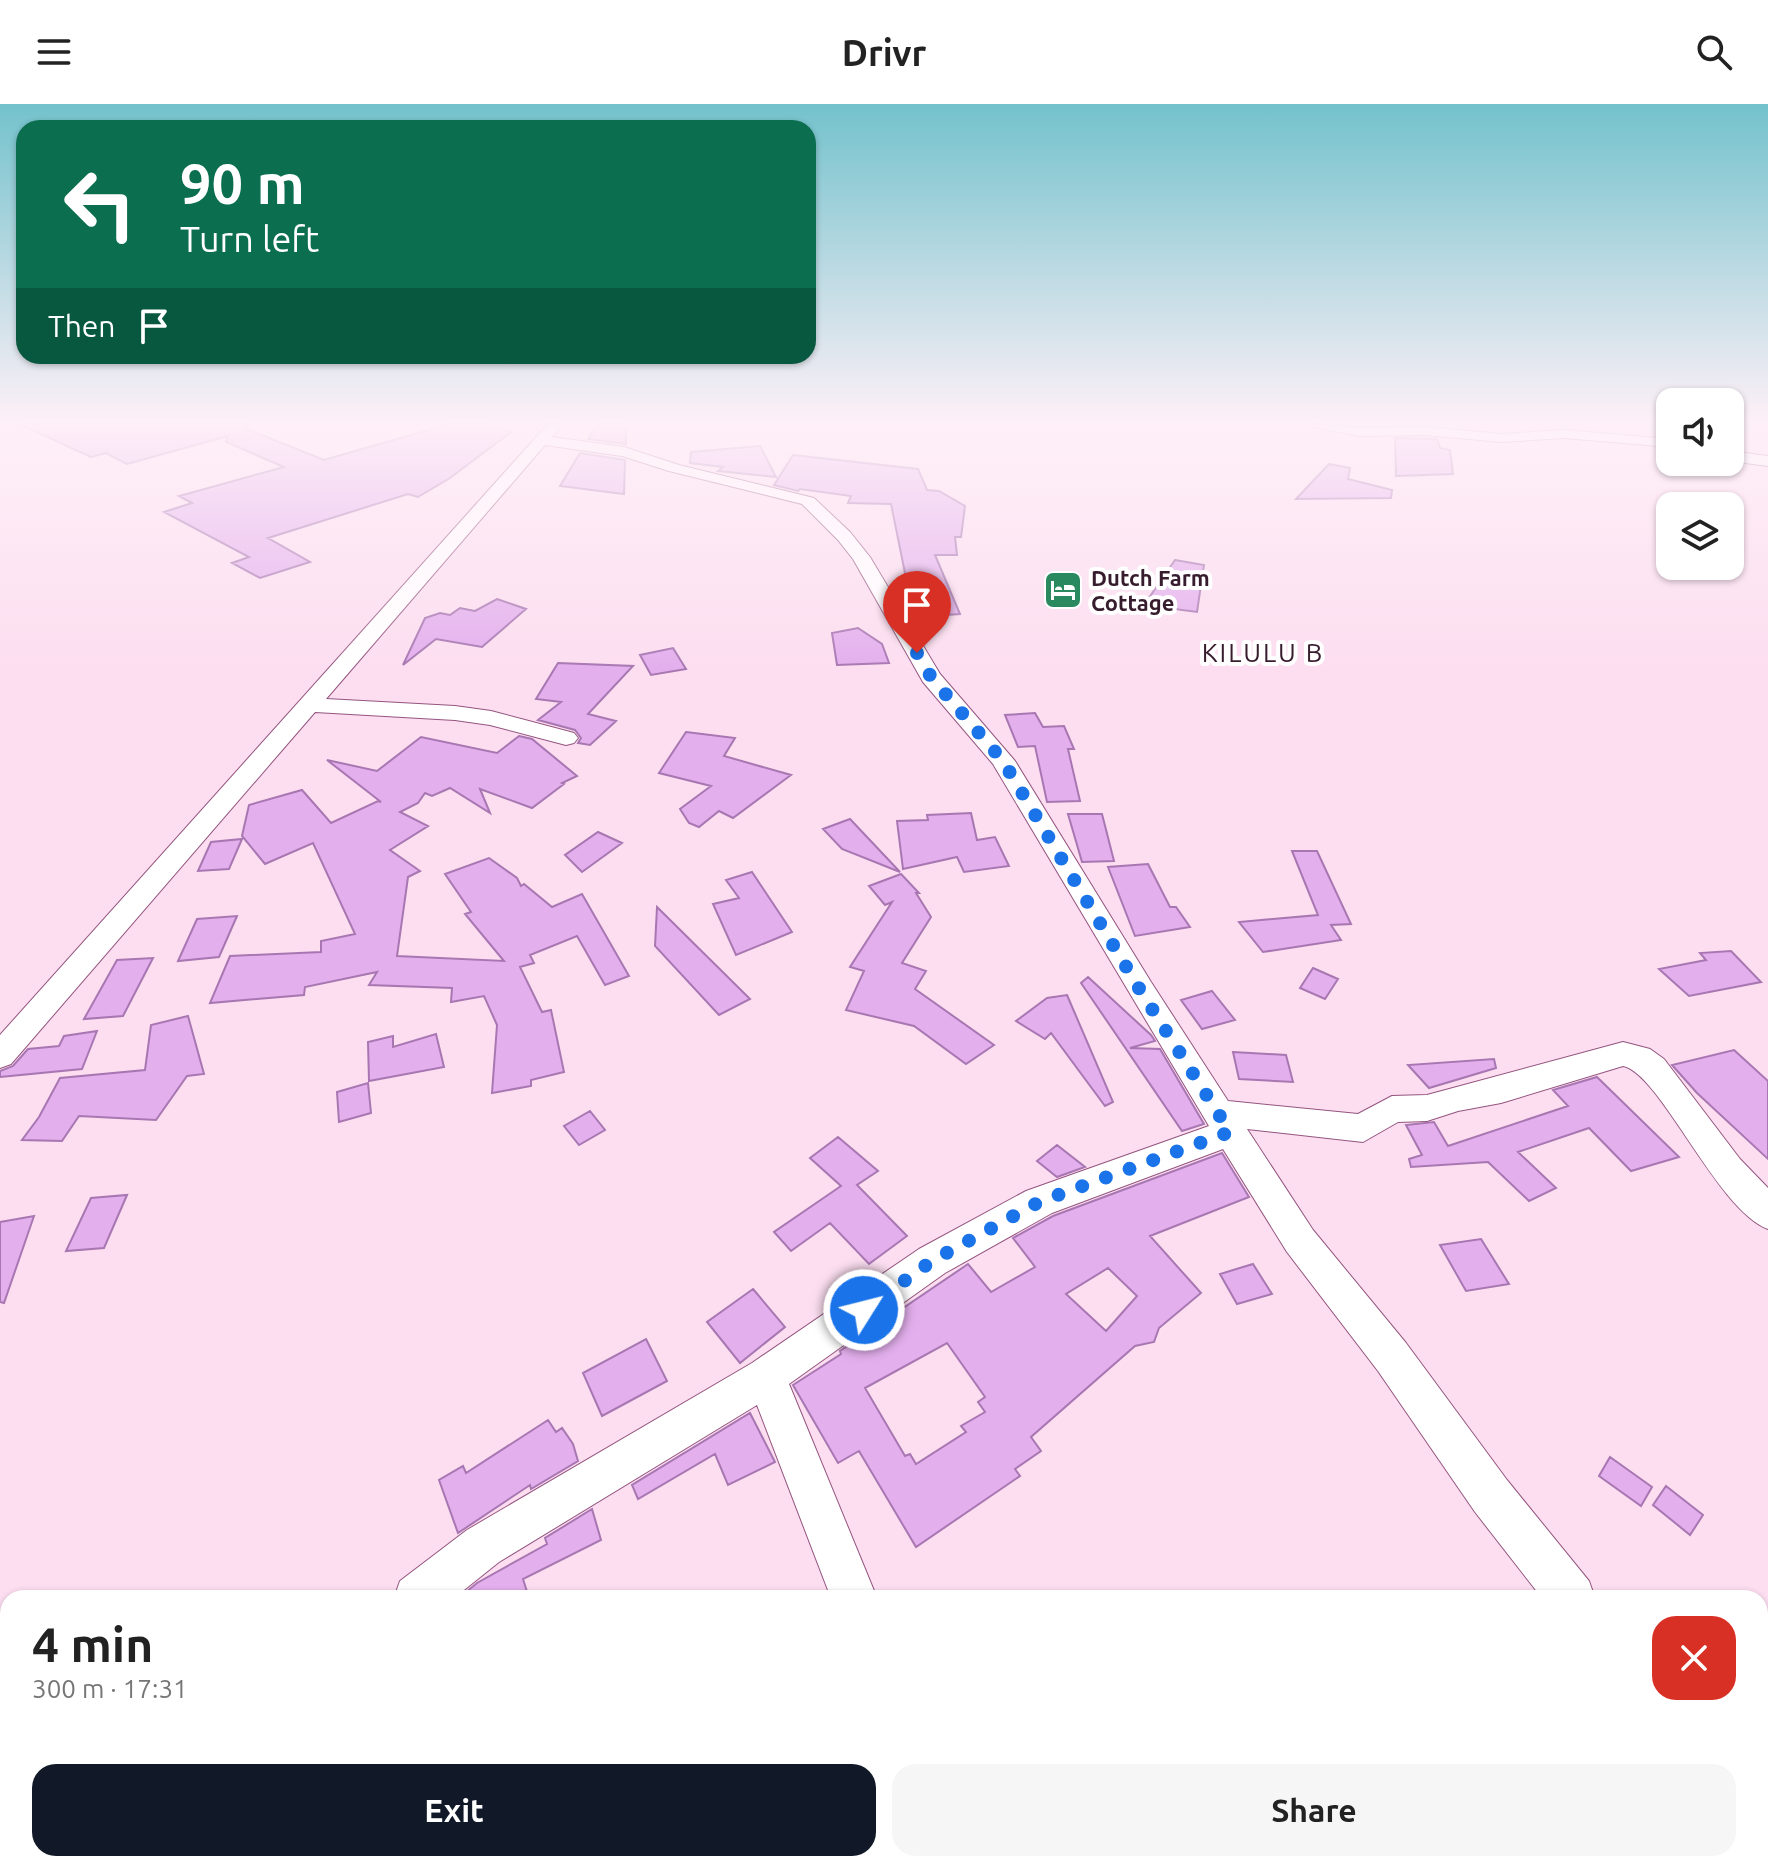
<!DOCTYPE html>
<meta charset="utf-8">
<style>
body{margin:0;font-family:Ubuntu,sans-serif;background:#f6f6f6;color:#222;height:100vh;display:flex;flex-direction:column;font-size:30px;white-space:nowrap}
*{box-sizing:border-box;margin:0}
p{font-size:26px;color:#767676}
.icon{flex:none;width:44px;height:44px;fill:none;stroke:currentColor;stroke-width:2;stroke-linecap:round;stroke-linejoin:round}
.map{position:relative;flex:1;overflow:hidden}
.panel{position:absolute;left:0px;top:1486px;width:1768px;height:282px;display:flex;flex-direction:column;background:#fff;border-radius:24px 24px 0 0;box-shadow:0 2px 6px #0004}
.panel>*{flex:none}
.top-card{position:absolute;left:16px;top:16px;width:800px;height:244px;border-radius:24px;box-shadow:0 2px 6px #0004;background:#0b6e4f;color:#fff;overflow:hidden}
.buttons{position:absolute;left:1656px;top:284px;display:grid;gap:16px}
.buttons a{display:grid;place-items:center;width:88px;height:88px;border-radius:16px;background:#fff;box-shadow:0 2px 6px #0004;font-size:40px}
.pin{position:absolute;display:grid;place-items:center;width:68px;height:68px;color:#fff;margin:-82px -34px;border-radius:50% 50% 50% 0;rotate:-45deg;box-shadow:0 0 8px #0007}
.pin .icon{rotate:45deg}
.me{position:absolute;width:88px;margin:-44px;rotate:54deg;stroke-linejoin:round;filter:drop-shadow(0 0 6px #0008)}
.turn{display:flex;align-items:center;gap:28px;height:168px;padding:0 32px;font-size:36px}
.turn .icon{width:104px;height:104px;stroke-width:2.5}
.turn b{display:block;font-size:56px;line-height:68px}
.then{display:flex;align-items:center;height:76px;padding:0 32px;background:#0003;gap:16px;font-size:30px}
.round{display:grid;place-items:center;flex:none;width:84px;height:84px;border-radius:24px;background:#f6f6f6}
.summary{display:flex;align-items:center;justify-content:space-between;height:136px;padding:0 32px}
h1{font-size:48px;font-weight:700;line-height:60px}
.cta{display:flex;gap:16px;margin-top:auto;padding:16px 32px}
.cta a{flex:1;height:92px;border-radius:24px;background:#111827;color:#fff;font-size:32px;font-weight:700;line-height:92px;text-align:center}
.cta a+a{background:#f6f6f6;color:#222}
header{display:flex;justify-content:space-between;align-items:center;height:104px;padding:0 32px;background:#fff;font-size:36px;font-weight:700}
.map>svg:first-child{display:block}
.building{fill:#e3afed;stroke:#a877b2;stroke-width:2;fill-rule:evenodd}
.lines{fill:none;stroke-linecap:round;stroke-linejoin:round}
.street-casing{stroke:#94547f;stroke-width:2}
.street{fill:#fff;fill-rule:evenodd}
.route{stroke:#1a73e8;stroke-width:14;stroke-dasharray:0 25.2}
.labels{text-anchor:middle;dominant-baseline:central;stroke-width:8;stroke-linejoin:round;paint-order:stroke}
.far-poi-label{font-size:22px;font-weight:bold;fill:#371c2e;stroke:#fff;text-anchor:start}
.far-quarter-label{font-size:26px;letter-spacing:2px;fill:#371c2e;stroke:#fff}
</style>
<header><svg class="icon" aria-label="menu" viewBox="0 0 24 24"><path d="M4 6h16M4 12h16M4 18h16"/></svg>Drivr<svg class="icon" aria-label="search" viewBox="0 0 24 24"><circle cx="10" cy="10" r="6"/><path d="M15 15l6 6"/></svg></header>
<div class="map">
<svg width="1768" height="1767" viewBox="0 0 1768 1767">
<rect width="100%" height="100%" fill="#fcdef0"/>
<path class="building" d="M19,320h228v5l77,31 125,-36h37l25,8 -61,46 -32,19 -10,-3 -140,44 42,24 -50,16 -28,-15 17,-6 -85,-45 28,-9 -13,-7 105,-29 -58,-25 2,-6 -101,28 -21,-11 -15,4z
M598,320h28v20l-38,-5z
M1395,334l42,1 3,9 10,2 3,24 -57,2z
M760,342l16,31 -58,-6 5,-4 -33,-4 1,-11z
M580,349l45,7 -1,34 -64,-8z
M793,351l125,14 9,21 12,1 26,15 -4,31h-6l2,18h-22l25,59 -31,2 -5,-14h-7l-10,-19 -16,-79 -43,-1 3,-7 -51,-7 -2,2 -24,-6z
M1329,360l21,4 -2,11 44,11 -1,8 -95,1z
M1175,456l29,5 -7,47 -53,-7z
M497,495l29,10 -44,38 -46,-8 -33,26 22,-47 15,-5 10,2 10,-7 15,3z
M858,524l24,16 7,19 -52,2 -5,-32z
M673,544l13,21 -35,6 -11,-20z
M558,559l75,3 -45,48 28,7 -26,24 -12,-2 3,-5 -6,-8 -37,-10 23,-18 -25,-3z
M1035,609l8,14 21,-1 10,23h-6l12,52 -33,1 -12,-56 -17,1 -13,-32z
M686,628l49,6 -11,18 67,19 -58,43 -14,-7 -20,16 -10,-4 -9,-14 31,-23 -52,-13z
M519,632l13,3 45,37 -15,7 2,1 -32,24 -52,-19 10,24 -40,-25 -18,8 -7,-3 -7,10 -18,9 28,14 -38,24 30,21 -12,6 -11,79 107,5 -39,-47 6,-2 -26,-38 44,-16 28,20 4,8 3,-2 28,23 30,-13 47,82 -24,9 -28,-49 -47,19 4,8 -14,4 22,45 9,-2 13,62 -33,8v6l-39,7 5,-68 -13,-29 -33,6 1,-14 -83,-3 8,-13 -72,15 -1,8 -94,8 20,-47 91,-4v-11l34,-7 -42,-91 -48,21 -23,-28 7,-31 53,-15 29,33 47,-22 3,1 -54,-42 50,11 44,-34 76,16z
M971,709l6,27 18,-3 14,29 -45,6 -7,-15 -54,12 -6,-48 31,-1 -1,-5z
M1068,710h34l12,47 -32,1z
M850,715l50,53 -58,-23 -19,-20z
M598,728l24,11 -40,29 -17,-17z
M242,735l-13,30 -31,2 13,-29z
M1292,747h25l34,73 -20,1 10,15 -78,12 -24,-30 79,-7z
M1148,760l22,43h6l14,20 -55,9 -27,-69z
M752,768l40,60 -56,23 -23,-51 26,-6 -13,-18z
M901,770l18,19h-3l15,24 -29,46 24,8 -11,18 79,56 -28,19 -52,-38 -68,-16 18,-39 -14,-4 42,-65 -7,3 -16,-19z
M657,803l93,92 -31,16 -64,-69z
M237,812l-18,41 -41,4 19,-42z
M1731,847l30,31 -72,14 -30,-27 47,-9 -6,-7z
M153,854l-30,58 -39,3 33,-59z
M1313,864l25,11 -13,20 -25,-11z
M1088,873l63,58 4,6 -25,7 30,1 44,75 -22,7 -101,-148z
M1212,887l23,29 -33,9 -21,-29z
M1067,891l46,107 -8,4 -54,-73 -6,6 -29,-18 31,-23z
M188,912l16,58 -17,2 -31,44 -77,-4 -17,25 -40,-1 17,-23 21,-39 85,-8 6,-45z
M97,927l-15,38 -82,8v-6l13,-5 15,-17 31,-3 5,-10z
M436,930l8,33 -75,14 -1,-39 25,-6v11z
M1734,946l34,31v78l-71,-66 -25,-28z
M1233,948l53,3 7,27 -54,-3z
M1494,955l2,9 -67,20 -21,-23z
M1597,973l82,80 -48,14 -42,-43 -71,24 38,36 -27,13 -41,-39 -77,5 -2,-8 13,-4 -16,-30 28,-3 14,24 120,-40 -15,-16z
M368,979l3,30 -32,9 -2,-30z
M590,1007l15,19 -26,15 -15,-19z
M838,1033l40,34 -21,14 50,51 -38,28 -39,-41 -39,28 -17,-19 67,-46 -31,-28z
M1057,1041l28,22 -28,10 -20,-16z
M1222,1049l27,44 -99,39 51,57 -42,35 -5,14 -19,4 -104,91 10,14 -26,18 5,7 -104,71 -57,-96 -21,12 -45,-78 48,-31 -1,-3 128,-87 23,28 44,-25 -22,-29 40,-22zM1108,1164l29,28 -31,35 -40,-37zM947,1239l38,54 -7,5 7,10 -24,14 5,6 -50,32 -6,-10 -5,2 -40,-68z
M127,1091l-23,53 -38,3 25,-53z
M34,1112l-30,87 -4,-1v-80z
M1481,1135l28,45 -43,7 -26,-46z
M1253,1160l19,30 -35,10 -17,-30z
M753,1185l32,38 -45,36 -33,-41z
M646,1235l21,42 -65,35 -19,-43z
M750,1309l25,49 -47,23 -13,-31 -77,45 -6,-14z
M548,1316l8,12 6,-4 11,16 5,17 -47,28 -1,-4 -72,48 -19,-53 24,-14 3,7z
M1610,1353l42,30 -11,19 -42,-30z
M1666,1382l37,29 -13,20 -37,-30z
M592,1405l9,31 -78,39 6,19h-70l18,-15 70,-39 -2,-6z"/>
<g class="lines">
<defs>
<path id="street" d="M548,320h10l2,3 -8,10 72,10 55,18 135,33 36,34 20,25 70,117 75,87 136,221 77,119 130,13 34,-18 35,-1 196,-53 27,7 14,10 76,100 28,29v41c-51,-19 -108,-156 -145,-163l-122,37 -43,8 -31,10 -29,1 -35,20 -116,-13 66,101 93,113 101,137 82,101 6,17h-53l-67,-86 -97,-141 -91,-119 -64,-103 -171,64 -107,60 -156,111 88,214h-46l-74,-193 -258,157 -45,36h-60l6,-17 67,-51 285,-167 167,-114 107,-58 183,-65 -216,-362 -70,-82 -70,-123 -15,-19 -36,-36 -133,-33 -47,-15 -77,-11 -219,254 129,7 36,5 83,22 4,5 -4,5 -8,2 -76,-20 -35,-5 -140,-8 -304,352 -11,4v-33z
M1311,320l49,4 65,-1 77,7 62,-4 106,9v8l-106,-9 -62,4 -77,-7 -65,1 -47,-9z
M1730,347l38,5v10l-38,-5z
M1760,1701l8,4v60l-12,-5h4z
M291,1760h54l1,7h-54z
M943,1760h55l3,7h-55z"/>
</defs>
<use href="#street" class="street-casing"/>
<use href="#street" class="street"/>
</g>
<linearGradient id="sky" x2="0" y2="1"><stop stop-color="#73c2cc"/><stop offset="0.56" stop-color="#fef0f8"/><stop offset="1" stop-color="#fef0f8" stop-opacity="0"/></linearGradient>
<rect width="1768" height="567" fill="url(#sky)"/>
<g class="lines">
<path class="route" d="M864,1206l68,-49 107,-59 191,-70 -90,-142 -137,-229 -72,-84 -14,-24"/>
</g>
<defs>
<symbol id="hotel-square" viewBox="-11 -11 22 22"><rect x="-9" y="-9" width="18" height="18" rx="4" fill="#2b8960" stroke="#fff"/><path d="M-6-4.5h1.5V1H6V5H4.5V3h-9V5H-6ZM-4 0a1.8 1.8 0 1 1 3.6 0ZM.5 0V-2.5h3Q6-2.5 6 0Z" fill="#fff"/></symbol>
</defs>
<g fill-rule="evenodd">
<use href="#hotel-square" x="1041" y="464" width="44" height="44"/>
</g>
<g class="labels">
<g class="far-poi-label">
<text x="1091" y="473">Dutch Farm<tspan x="1091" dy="25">Cottage</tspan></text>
</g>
<g class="far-quarter-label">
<text x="1263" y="548">KILULU B</text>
</g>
</g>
</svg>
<div class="buttons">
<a><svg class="icon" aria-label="sound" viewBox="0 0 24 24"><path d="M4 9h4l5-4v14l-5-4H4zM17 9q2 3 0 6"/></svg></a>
<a><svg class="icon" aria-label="layers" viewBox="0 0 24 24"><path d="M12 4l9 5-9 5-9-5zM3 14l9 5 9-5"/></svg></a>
</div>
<div class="pin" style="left:917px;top:549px;background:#d93025"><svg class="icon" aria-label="arrive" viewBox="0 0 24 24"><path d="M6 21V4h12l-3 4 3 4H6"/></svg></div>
<svg class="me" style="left:864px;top:1206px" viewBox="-20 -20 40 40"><circle r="17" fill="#1a73e8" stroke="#fff" stroke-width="3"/><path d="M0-11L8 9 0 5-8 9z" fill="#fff"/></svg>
<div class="top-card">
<div class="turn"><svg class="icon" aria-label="left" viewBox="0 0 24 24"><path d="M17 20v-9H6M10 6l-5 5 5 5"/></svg><div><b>90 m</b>Turn left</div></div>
<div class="then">Then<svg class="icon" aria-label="arrive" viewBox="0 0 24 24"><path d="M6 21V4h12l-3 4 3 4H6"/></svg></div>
</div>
<section class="panel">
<div class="summary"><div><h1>4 min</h1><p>300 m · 17:31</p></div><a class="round" style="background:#d93025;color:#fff"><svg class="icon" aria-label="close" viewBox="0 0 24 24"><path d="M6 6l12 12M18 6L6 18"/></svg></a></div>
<div class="cta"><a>Exit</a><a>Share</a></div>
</section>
</div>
